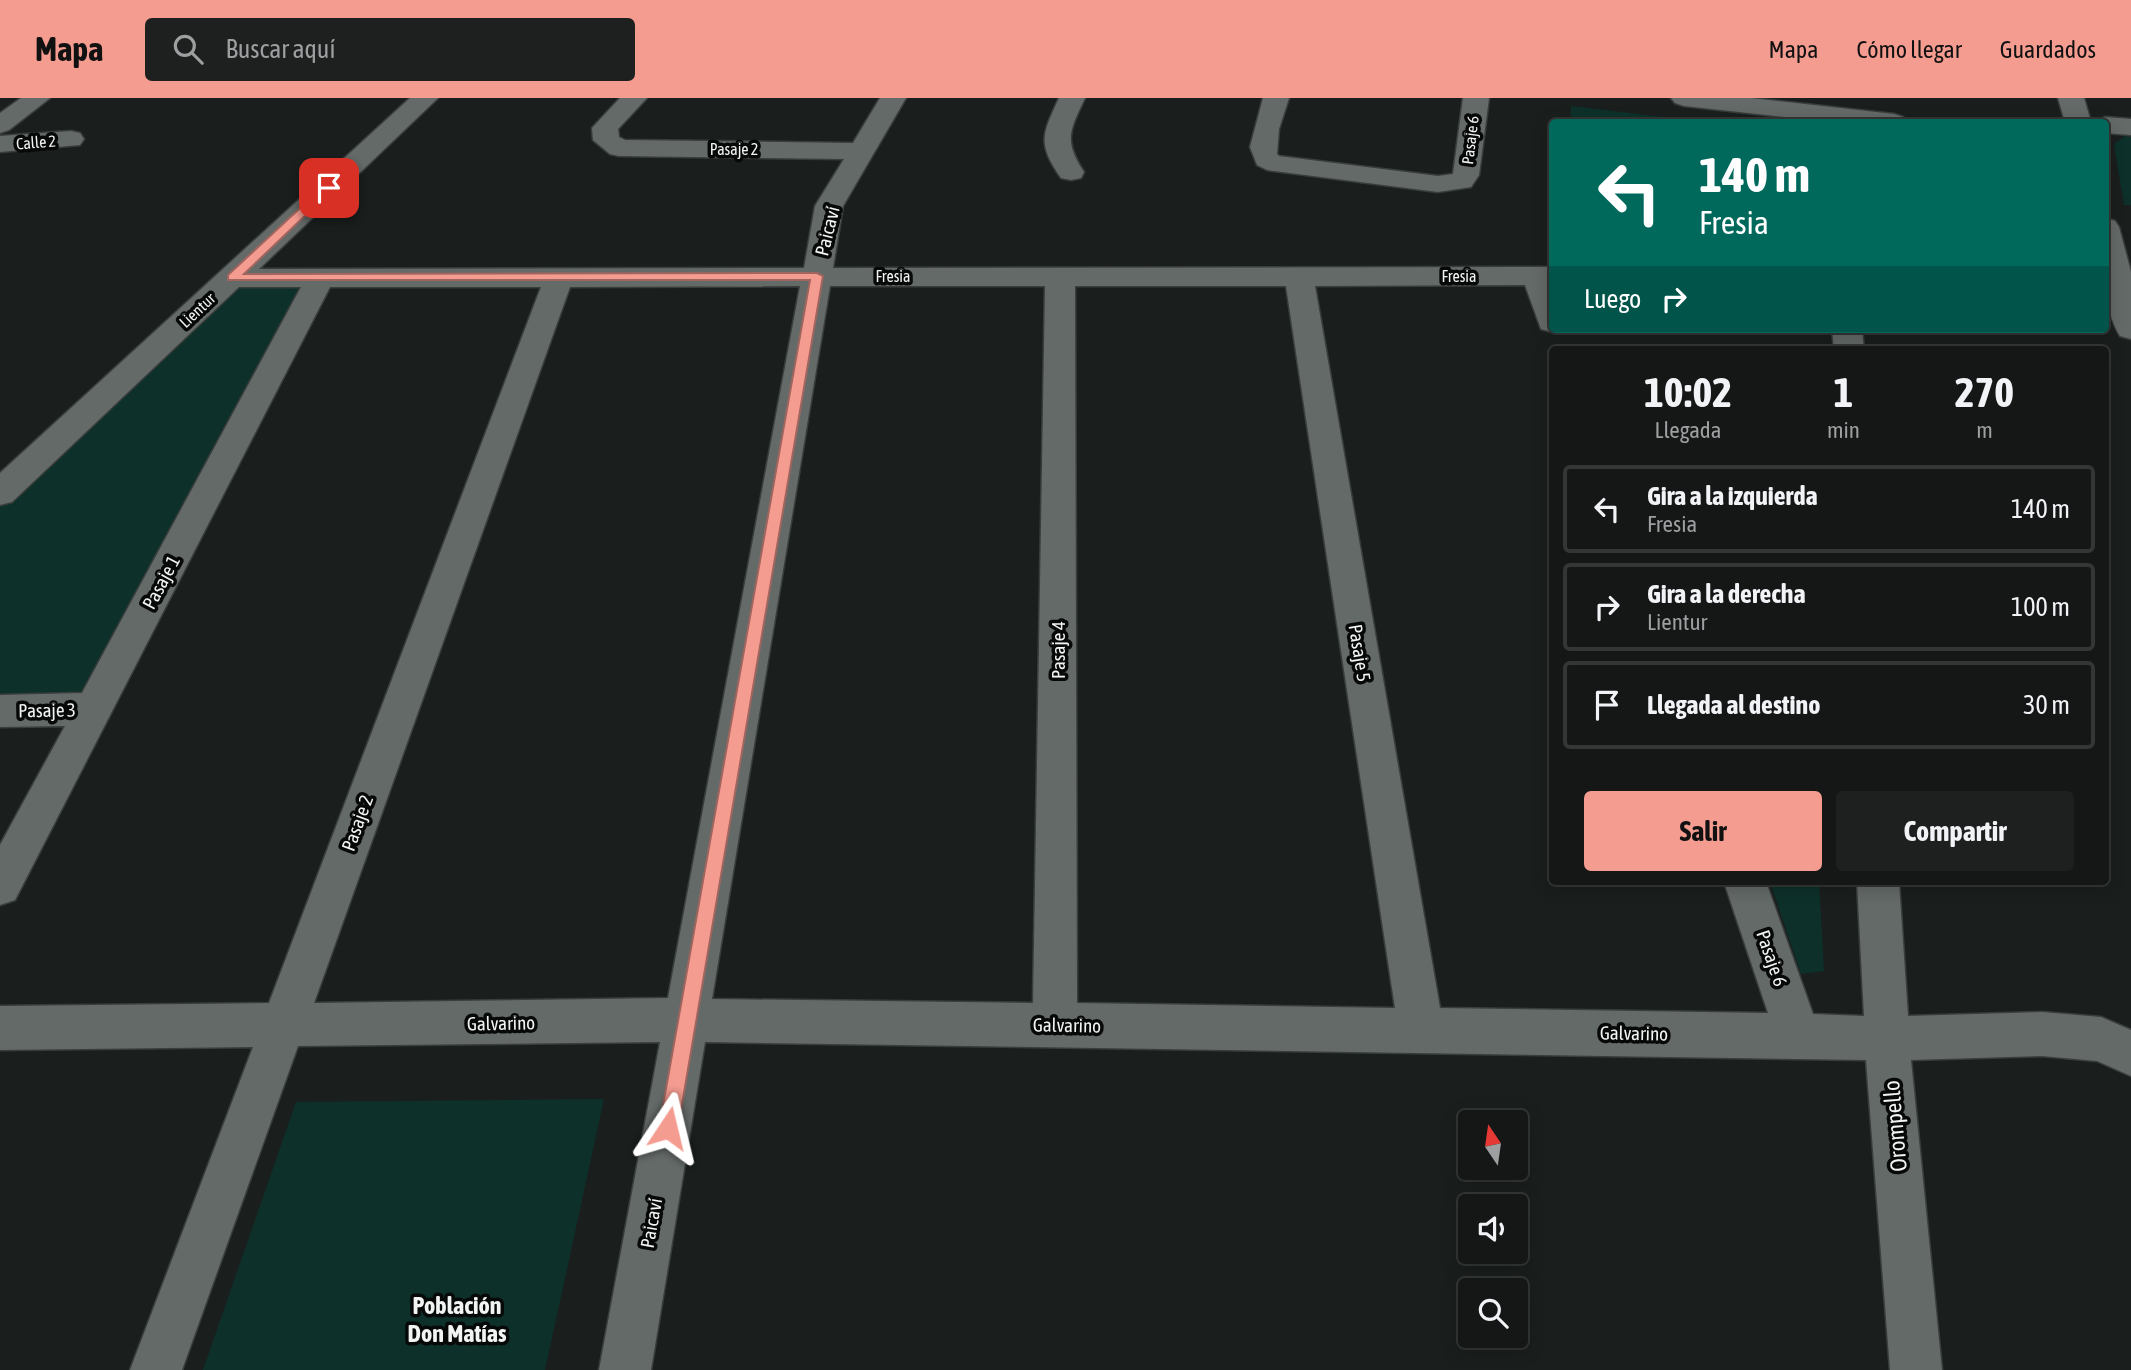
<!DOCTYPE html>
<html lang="es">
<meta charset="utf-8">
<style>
body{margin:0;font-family:"Asap Condensed",sans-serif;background:#1d201f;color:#f1f3f6;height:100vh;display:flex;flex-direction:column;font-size:26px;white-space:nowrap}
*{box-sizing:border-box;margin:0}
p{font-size:23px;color:#9d9fa1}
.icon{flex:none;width:38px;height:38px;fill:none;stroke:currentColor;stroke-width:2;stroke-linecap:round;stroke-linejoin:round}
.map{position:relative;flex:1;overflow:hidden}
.drawer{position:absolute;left:1549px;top:248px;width:560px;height:539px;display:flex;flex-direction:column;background:#141716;border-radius:7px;box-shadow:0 4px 18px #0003,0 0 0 2px #333635}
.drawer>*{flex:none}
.hud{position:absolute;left:1549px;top:21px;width:560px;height:214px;border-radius:7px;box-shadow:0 4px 18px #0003,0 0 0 2px #333635;background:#00695c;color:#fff;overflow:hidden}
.needle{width:46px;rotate:347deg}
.controls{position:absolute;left:1458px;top:1012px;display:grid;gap:14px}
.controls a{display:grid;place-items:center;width:70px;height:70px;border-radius:7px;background:#141716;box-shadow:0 4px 18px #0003,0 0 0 2px #333635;font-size:35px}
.pin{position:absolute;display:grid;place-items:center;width:60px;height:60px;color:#fff;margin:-30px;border-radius:14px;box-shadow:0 4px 10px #0006}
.me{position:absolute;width:77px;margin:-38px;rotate:10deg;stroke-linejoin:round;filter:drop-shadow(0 0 5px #0008)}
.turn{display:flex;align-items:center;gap:24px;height:147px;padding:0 35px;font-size:32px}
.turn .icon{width:91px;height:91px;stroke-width:2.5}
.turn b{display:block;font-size:49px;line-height:60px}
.then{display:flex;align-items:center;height:66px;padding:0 35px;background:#0003;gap:14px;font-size:26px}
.eta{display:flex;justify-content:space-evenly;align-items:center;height:119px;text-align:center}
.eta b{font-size:42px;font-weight:700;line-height:49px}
.action{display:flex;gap:14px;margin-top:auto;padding:14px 35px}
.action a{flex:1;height:80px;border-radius:7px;background:#f59c91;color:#111;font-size:28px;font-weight:700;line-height:80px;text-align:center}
.action a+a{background:#1d201f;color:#f1f3f6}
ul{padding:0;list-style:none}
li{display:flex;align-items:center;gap:21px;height:88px;margin:0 14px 10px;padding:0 21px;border:4px solid #333635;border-radius:7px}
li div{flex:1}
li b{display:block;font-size:26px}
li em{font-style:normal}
header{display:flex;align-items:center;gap:42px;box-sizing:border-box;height:98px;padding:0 35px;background:#f59c91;color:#111}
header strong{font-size:33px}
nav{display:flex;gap:38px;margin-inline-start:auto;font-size:24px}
.search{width:490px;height:63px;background:#1d201f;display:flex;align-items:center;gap:18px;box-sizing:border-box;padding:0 24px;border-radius:7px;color:#9d9fa1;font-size:26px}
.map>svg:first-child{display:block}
.green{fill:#0d312a}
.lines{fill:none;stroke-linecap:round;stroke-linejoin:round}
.minor-casing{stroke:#393d3c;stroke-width:3}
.minor{fill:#646a68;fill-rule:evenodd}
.route{fill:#f59c91;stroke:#9f655e;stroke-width:2}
.labels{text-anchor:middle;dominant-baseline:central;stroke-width:7;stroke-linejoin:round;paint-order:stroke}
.far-street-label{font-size:16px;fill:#f1f4f3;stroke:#070908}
.street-label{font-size:19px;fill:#f1f4f3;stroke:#070908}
.near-street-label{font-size:23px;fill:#f1f4f3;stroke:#070908}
.near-neighbourhood-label{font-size:24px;font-weight:bold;fill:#f1f4f3;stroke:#070908}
</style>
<header>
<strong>Mapa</strong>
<div class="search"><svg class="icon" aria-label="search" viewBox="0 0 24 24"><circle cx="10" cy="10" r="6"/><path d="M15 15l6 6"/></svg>Buscar aquí</div>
<nav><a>Mapa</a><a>Cómo llegar</a><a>Guardados</a></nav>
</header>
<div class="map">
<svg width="2131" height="1272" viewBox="0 0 2131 1272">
<rect width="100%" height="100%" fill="#1a1f1e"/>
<path class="green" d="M1571,8l134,16h-134z
M2125,38l6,1v68h-7l-10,-61z
M236,186h72l-221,415 -87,2v-196z
M1770,784h49l5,89 -23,3z
M604,1001l-59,271h-342l93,-268z"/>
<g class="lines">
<defs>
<path id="minor" d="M21,0h29l-41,32 -9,3v-20z
M410,0h28l-179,171 545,-1 11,-62 29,-47 -225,-3 -9,-2 -17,-14 -1,-12 28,-30h27l-29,31 1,8 6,3 228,3 27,-45h26l-63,108 -10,62 719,-1v62h11l-11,3 -11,-3 -16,-44 -210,1 125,722 328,5 -44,-131h42l47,132 51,2 -7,-134h42l9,134 134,-4 59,5 30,13v46l-34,-15 -55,-5 -131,4 31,310h-52l-24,-310 -1161,-18 -54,328h-52l61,-328 -362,4 -116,324h-52l123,-323 -253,3v-44l269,-3 272,-716h-211l-315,613 -15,5v-60l65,-119 -65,1v-32l82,-2 219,-406h-62l-227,215 -12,3v-32zM800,188l-132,712 -354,5 256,-716zM830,188h215l-12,717 -321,-4zM1075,188h211l109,722 -318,-5z
M1059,0h26c-15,32 -22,42 -1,74l-3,6 -10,2 -10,-2c-24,-35 -19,-43 -2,-80z
M1263,0h26l-10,31 -2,25 2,2 159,20 15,-2 10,-76h26l-10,77 -8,12 -33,5 -171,-22 -10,-5 -7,-18z
M1671,0h80l143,16 9,3 4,5h-76l-147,-16 -9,-3z
M2058,0h26l7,24h-26z
M2105,19l26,2v16l-26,-2v-11h-11z
M71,33l9,2 4,6 -4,6 -80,7v-16z
M2105,120l10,3 4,6 12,45v67l-11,-3c-20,-33 -15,-80 -15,-118z
M1832,231h30l2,21h-30z"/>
</defs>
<use href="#minor" class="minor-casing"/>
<use href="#minor" class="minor"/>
</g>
<path class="route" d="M325,87l9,3 -90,86 573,-1 6,3 -145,852 -3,7 -7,3 -7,-3 -2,-7 151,-848h-582v-5z"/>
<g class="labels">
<g class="far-street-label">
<text transform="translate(1470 42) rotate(-83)">Pasaje 6</text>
<text transform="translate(36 44) rotate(-4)">Calle 2</text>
<text x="734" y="51">Pasaje 2</text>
<text x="893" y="178">Fresia</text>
<text x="1459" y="178">Fresia</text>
<text transform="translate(197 212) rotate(-43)">Lientur</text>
</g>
<g class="street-label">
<text transform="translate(827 133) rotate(-76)">Paicaví</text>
<text transform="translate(161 484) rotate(-62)">Pasaje 1</text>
<text transform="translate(1058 552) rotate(-90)">Pasaje 4</text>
<text transform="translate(1360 555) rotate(81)">Pasaje 5</text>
<text transform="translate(47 612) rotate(-1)">Pasaje 3</text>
<text transform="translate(357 725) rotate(-70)">Pasaje 2</text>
<text transform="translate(1772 860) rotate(71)">Pasaje 6</text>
<text transform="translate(501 925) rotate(-1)">Galvarino</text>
<text transform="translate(1067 927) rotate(1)">Galvarino</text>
<text transform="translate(1634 935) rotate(1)">Galvarino</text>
<text transform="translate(651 1125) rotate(-80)">Paicaví</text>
</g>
<g class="near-street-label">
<text transform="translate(1895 1028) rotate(-95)">Orompello</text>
</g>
<g class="near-neighbourhood-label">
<text x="457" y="1207">Población<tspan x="457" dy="28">Don Matías</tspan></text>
</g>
</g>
</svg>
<div class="controls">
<a><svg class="needle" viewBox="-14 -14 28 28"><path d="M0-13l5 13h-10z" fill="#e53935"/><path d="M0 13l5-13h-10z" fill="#9d9fa1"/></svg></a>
<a><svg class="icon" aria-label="sound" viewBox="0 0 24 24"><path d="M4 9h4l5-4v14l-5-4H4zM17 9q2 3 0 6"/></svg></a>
<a><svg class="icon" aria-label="search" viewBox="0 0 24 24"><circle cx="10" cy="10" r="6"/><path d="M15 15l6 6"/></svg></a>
</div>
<div class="pin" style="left:329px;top:90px;background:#d93025"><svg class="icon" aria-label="arrive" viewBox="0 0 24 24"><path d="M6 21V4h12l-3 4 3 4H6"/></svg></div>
<svg class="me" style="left:668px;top:1030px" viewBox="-20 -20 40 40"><path d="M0-17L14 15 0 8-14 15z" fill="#f59c91" stroke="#fff" stroke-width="4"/></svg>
<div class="hud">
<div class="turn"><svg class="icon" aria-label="left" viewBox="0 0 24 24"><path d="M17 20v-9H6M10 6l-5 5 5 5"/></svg><div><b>140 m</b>Fresia</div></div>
<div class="then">Luego<svg class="icon" aria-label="right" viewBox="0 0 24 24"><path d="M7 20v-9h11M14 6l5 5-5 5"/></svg></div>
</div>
<section class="drawer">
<div class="eta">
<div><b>10:02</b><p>Llegada</p></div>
<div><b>1</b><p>min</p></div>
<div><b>270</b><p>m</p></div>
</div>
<ul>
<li><svg class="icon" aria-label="left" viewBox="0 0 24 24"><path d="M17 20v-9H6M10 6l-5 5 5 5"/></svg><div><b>Gira a la izquierda</b><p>Fresia</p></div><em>140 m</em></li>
<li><svg class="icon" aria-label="right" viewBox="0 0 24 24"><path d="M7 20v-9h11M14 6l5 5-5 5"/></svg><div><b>Gira a la derecha</b><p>Lientur</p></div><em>100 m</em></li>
<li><svg class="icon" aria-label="arrive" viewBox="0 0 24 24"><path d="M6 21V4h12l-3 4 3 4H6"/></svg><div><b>Llegada al destino</b></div><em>30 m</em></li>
</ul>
<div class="action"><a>Salir</a><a>Compartir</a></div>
</section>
</div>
